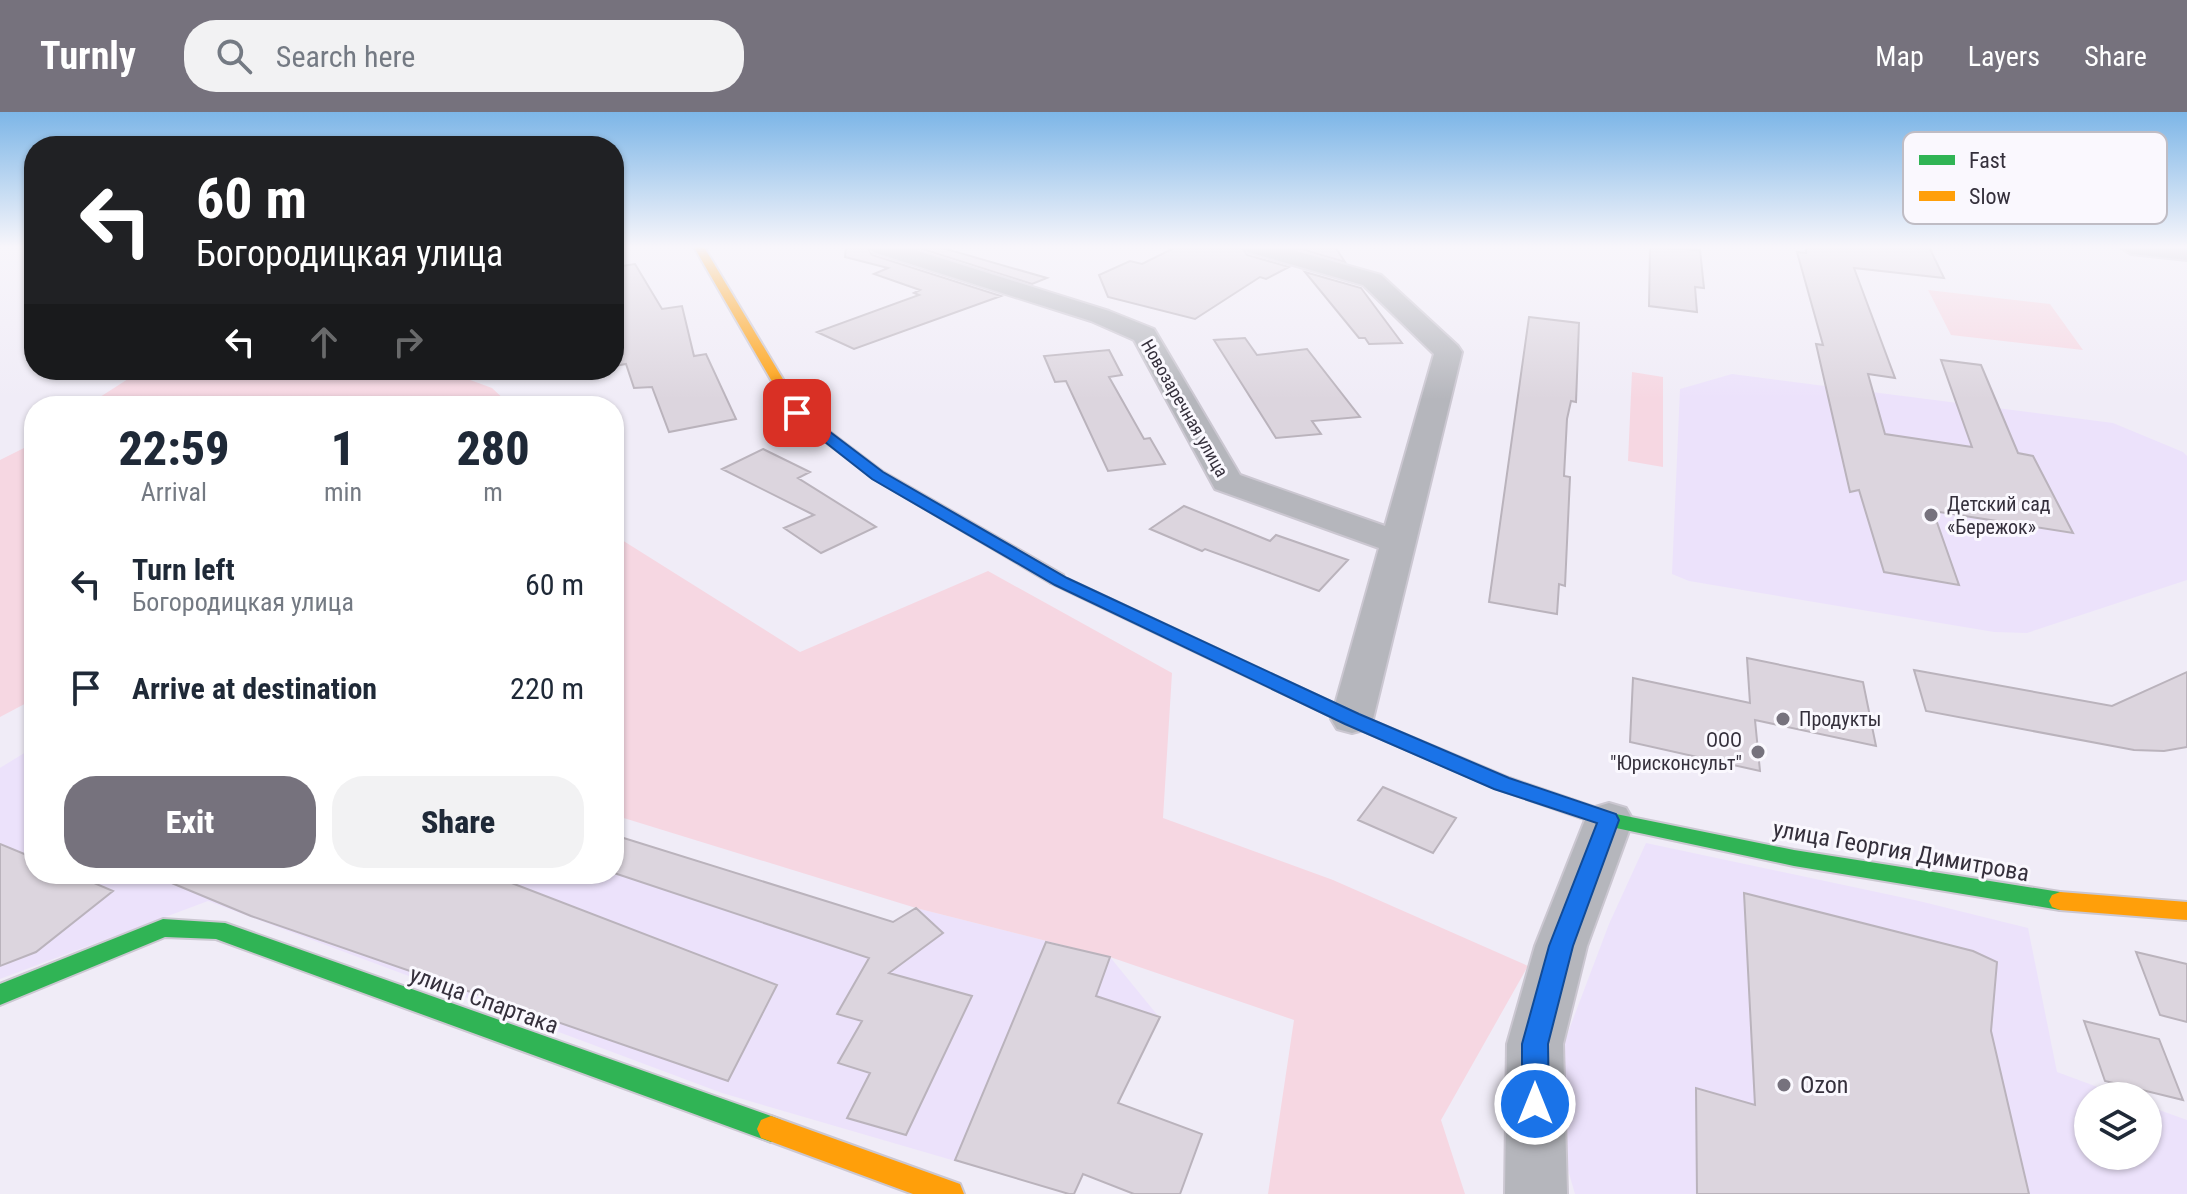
<!DOCTYPE html>
<meta charset="utf-8">
<style>
body{margin:0;font-family:"Roboto Condensed",sans-serif;background:#f2f2f3;color:#1f2937;height:100vh;display:flex;flex-direction:column;font-size:30px;white-space:nowrap}
*{box-sizing:border-box;margin:0}
p{font-size:26px;color:#747a83}
.icon{flex:none;width:44px;height:44px;fill:none;stroke:currentColor;stroke-width:2;stroke-linecap:round;stroke-linejoin:round}
.map{position:relative;flex:1;overflow:hidden}
.panel{position:absolute;left:24px;top:284px;width:600px;height:488px;display:flex;flex-direction:column;background:#fff;border-radius:32px;box-shadow:0 2px 6px #0004}
.panel>*{flex:none}
.top-card{position:absolute;left:24px;top:24px;width:600px;height:244px;border-radius:32px;box-shadow:0 2px 6px #0004;background:#202124;color:#fff;overflow:hidden}
.tools{position:absolute;left:2074px;top:970px;display:grid;gap:16px}
.tools a{display:grid;place-items:center;width:88px;height:88px;border-radius:50%;background:#fff;box-shadow:0 2px 6px #0004;font-size:40px}
.pin{position:absolute;display:grid;place-items:center;width:68px;height:68px;color:#fff;margin:-34px;border-radius:16px;box-shadow:0 4px 12px #0006}
.me{position:absolute;width:88px;margin:-44px;rotate:0deg;stroke-linejoin:round;filter:drop-shadow(0 0 6px #0008)}
.turn{display:flex;align-items:center;gap:28px;height:168px;padding:0 40px;font-size:36px}
.turn .icon{width:104px;height:104px;stroke-width:2.5}
.turn b{display:block;font-size:56px;line-height:68px}
.lanes{display:flex;align-items:center;height:76px;padding:0 40px;background:#0003;justify-content:center;gap:40px;direction:ltr}
.lanes .off{opacity:.35}
.eta{display:flex;justify-content:space-evenly;align-items:center;height:136px;text-align:center}
.eta b{font-size:48px;font-weight:800;line-height:56px}
.action{display:flex;gap:16px;margin-top:auto;padding:16px 40px}
.action a{flex:1;height:92px;border-radius:32px;background:#76727d;color:#fff;font-size:32px;font-weight:800;line-height:92px;text-align:center}
.action a+a{background:#f2f2f3;color:#1f2937}
ul{padding:0;list-style:none}
li{display:flex;align-items:center;gap:24px;height:104px;padding:0 40px}
li div{flex:1}
li b{display:block;font-size:30px}
li em{font-style:normal}
header{display:flex;align-items:center;gap:48px;box-sizing:border-box;height:112px;padding:0 40px;background:#76727d;color:#fff}
header strong{font-size:38px}
nav{display:flex;gap:44px;margin-inline-start:auto;font-size:28px}
.search{width:560px;height:72px;background:#f2f2f3;display:flex;align-items:center;gap:20px;box-sizing:border-box;padding:0 28px;border-radius:32px;color:#747a83;font-size:30px}
.map>svg:first-child{display:block}
.built{fill:#ece2fb}
.green{fill:#f6d7e2}
.building{fill:#dcd5de;stroke:#bab3bc;stroke-width:2}
.lines{fill:none;stroke-linecap:round;stroke-linejoin:round}
.street-casing{stroke:#cbc7d1;stroke-width:4}
.fast-casing{stroke:#cbc7d1;stroke-width:4}
.slow-casing{stroke:#cbc7d1;stroke-width:4}
.street{fill:#b5b6bc;fill-rule:evenodd}
.fast{fill:#30b455;fill-rule:evenodd}
.slow{fill:#ff9f0a;fill-rule:evenodd}
.route{fill:#1a73e8;stroke:#114b97;stroke-width:2}
.poi-dot{fill:#76727d;stroke:#faf8fe;stroke-width:3}
.labels{text-anchor:middle;dominant-baseline:central;stroke-width:6;stroke-linejoin:round;paint-order:stroke}
.far-street-label{font-size:18px;fill:#35303c;stroke:#faf8fe}
.poi-label{font-size:20px;fill:#35303c;stroke:#faf8fe;text-anchor:start}
.near-street-label{font-size:24px;fill:#35303c;stroke:#faf8fe}
.near-poi-label{font-size:24px;fill:#35303c;stroke:#faf8fe;text-anchor:start}
.key{fill:#faf8fe;stroke:#bfbcc4;stroke-width:2}
.key-label{font-size:22px;fill:#35303c}
</style>
<header>
<strong>Turnly</strong>
<div class="search"><svg class="icon" aria-label="search" viewBox="0 0 24 24"><circle cx="10" cy="10" r="6"/><path d="M15 15l6 6"/></svg>Search here</div>
<nav><a>Map</a><a>Layers</a><a>Share</a></nav>
</header>
<div class="map">
<svg width="2187" height="1082" viewBox="0 0 2187 1082">
<rect width="100%" height="100%" fill="#f0ecf7"/>
<path class="built" d="M1732,262l381,49 70,29 4,4v124l-160,53 -33,-1 -305,-51 -17,-7 8,-185z
M34,635v127h580v-39l279,87 23,-14 194,49 49,60 -85,177h-5l-347,-101 -514,-192 -208,78v-211z
M1646,731l273,58 109,27 29,144 65,24h-34v60h60v-50l39,14v74h-612l-12,-41 1,-110 45,-119z"/>
<path class="green" d="M1928,178l122,14 33,46 -132,-15z
M142,258h301l49,18 19,18h-425z
M1632,260l31,5v90l-35,-6z
M34,331v256l-34,18v-257z
M614,423l186,117 188,-81 184,102 -9,145 170,62 195,86 -87,154 24,74h-197l26,-174 -184,-63 -194,-49 -302,-93z"/>
<path class="building" d="M846,135h21l5,8 129,41 -147,53 -37,-17 102,-37 -5,-2 6,-3 -46,-16 14,-6 -43,-11z
M916,135h23l108,31 -15,6z
M1176,135h66l5,8 42,12 -23,12 -6,-2 -65,42 -87,-22 -9,-22 31,-14 12,3z
M1294,135h41l10,15z
M1650,135l50,3 4,38 -9,-1 2,25 -48,-6z
M1806,135h123l15,31 -90,-10 41,110 -27,-4 17,60 87,13 -31,-87 40,5 37,88 15,3 40,77 -140,-22 26,74 -75,-13 -25,-82 -9,2 -34,-148 7,1 -26,-93 9,1z
M635,152l27,45 20,-3 12,50 12,-2 30,65 -67,13 -17,-45 -18,1 -8,-24 -12,2v-99z
M1305,160l56,16 41,55 -33,1 -4,-6h-6z
M1529,205l50,6 -3,79 -5,-1 -4,18 -3,57 6,1 -5,109 -6,-2 -2,30 -68,-12z
M1245,226l12,17 50,-6 53,68 -48,4 9,13 -45,4 -62,-98z
M1109,238l13,25 -13,2 35,62 6,-1 15,26 -57,7 -42,-90 -11,1 -11,-26z
M763,337l47,23 -12,6 78,49 -55,26 -37,-25 30,-13 -92,-46z
M1184,394l86,35 6,-6 72,25 -29,31 -114,-42 -3,2 -52,-22z
M1747,546l116,24 13,64 -121,-26 5,51 -130,-29 3,-64 117,25z
M1914,558l198,36 75,-34v75l-23,4 -30,-1 -208,-39z
M1383,675l73,31 -23,35 -75,-33z
M614,723l279,87 23,-14 27,25 -54,40 83,23 -66,139 -59,-17 23,-45 -32,-10 24,-42 -25,-7 32,-56 -255,-85z
M0,732l34,14v16h39l40,17 -77,61 -36,14z
M150,762h330l21,5 276,106 -49,96 -477,-165z
M1744,781l229,58 24,11 -6,69 38,163h-332l-1,-106 59,17z
M1046,830l64,15 -14,39 64,21 -42,86 84,31 -22,60h-46l-51,-20 -9,20h-5l-114,-34z
M2136,840l51,12v58l-27,-7z
M2084,909l75,18 24,61 -78,-19z"/>
<g class="lines">
<defs>
<path id="street" d="M870,135h35l204,64 45,18 86,146 145,51 49,-172 -71,-69 -115,-33 -3,-5h37l99,28 77,71 4,6 -89,367 -6,10 -15,4 -15,-4 -6,-10 48,-171 -164,-59 -81,-149 -43,-19 -218,-69z
M2120,135h67v13l-56,-6z
M1609,691l17,5 7,12 -46,126 -24,98 4,150h-62l2,-150 28,-98 50,-126 7,-12z"/>
<path id="fast" d="M1057,462l302,141 150,63 102,35 183,37 266,42 8,3 3,6 -3,6 -8,3 -266,-44 -192,-41 -107,-37 -150,-65 -294,-140 -2,-4 2,-4z
M163,807l62,4 546,193 10,4 4,9 -4,9 -10,4 -555,-203 -51,-2 -165,68v-21z"/>
<path id="slow" d="M694,135h10l98,164 81,61 180,103 2,4 -2,4h-12l-178,-105 -81,-62z
M2060,780l127,10v18l-127,-10 -8,-3 -3,-6 3,-6z
M771,1004l189,68 4,10h-51l-152,-56 -4,-9 4,-9z"/>
</defs>
<use href="#street" class="street-casing"/>
<use href="#fast" class="fast-casing"/>
<use href="#slow" class="slow-casing"/>
<use href="#street" class="street"/>
<use href="#fast" class="fast"/>
<use href="#slow" class="slow"/>
</g>
<linearGradient id="sky" x2="0" y2="1"><stop stop-color="#7db6e7"/><stop offset="0.47" stop-color="#f8f6fb"/><stop offset="1" stop-color="#f8f6fb" stop-opacity="0"/></linearGradient>
<rect width="2187" height="287" fill="url(#sky)"/>
<path class="route" d="M792,298h9l82,62 184,106 292,136 150,64 107,36 3,6 -46,126 -25,98 1,60 -4,9 -10,3 -9,-3 -4,-9v-60l27,-98 48,-123 -103,-34 -149,-65 -290,-139 -183,-106 -80,-63z"/>
<g class="poi-dot">
<circle cx="1931" cy="403" r="8"/>
<circle cx="1783" cy="607" r="8"/>
<circle cx="1758" cy="640" r="8"/>
<circle cx="1784" cy="973" r="8"/>
</g>
<g class="labels">
<g class="far-street-label">
<text transform="translate(1185 296) rotate(60)">Новозаречная улица</text>
</g>
<g class="poi-label">
<text x="1947" y="392">Детский сад<tspan x="1947" dy="23">«Бережок»</tspan></text>
<text x="1799" y="607">Продукты</text>
<text x="1742" y="628" text-anchor="end">ООО<tspan x="1742" dy="23">"Юрисконсульт"</tspan></text>
</g>
<g class="near-street-label">
<text transform="translate(1901 739) rotate(10)">улица Георгия Димитрова</text>
<text transform="translate(484 888) rotate(20)">улица Спартака</text>
</g>
<g class="near-poi-label">
<text x="1800" y="973">Ozon</text>
</g>
</g>
<rect x="1903" y="20" width="264" height="92" rx="12" class="key"/>
<rect x="1919" y="43" width="36" height="10" fill="#30b455"/>
<rect x="1919" y="79" width="36" height="10" fill="#ff9f0a"/>
<g class="key-label">
<text x="1969" y="56">Fast</text>
<text x="1969" y="92">Slow</text>
</g>
</svg>
<div class="tools">
<a><svg class="icon" aria-label="layers" viewBox="0 0 24 24"><path d="M12 4l9 5-9 5-9-5zM3 14l9 5 9-5"/></svg></a>
</div>
<div class="pin" style="left:797px;top:301px;background:#d93025"><svg class="icon" aria-label="arrive" viewBox="0 0 24 24"><path d="M6 21V4h12l-3 4 3 4H6"/></svg></div>
<svg class="me" style="left:1535px;top:992px" viewBox="-20 -20 40 40"><circle r="17" fill="#1a73e8" stroke="#fff" stroke-width="3"/><path d="M0-11L8 9 0 5-8 9z" fill="#fff"/></svg>
<div class="top-card">
<div class="turn"><svg class="icon" aria-label="left" viewBox="0 0 24 24"><path d="M17 20v-9H6M10 6l-5 5 5 5"/></svg><div><b>60 m</b>Богородицкая улица</div></div>
<div class="lanes"><svg class="icon" aria-label="left" viewBox="0 0 24 24"><path d="M17 20v-9H6M10 6l-5 5 5 5"/></svg><svg class="icon off" aria-label="ahead" viewBox="0 0 24 24"><path d="M12 20V5M6 11l6-6 6 6"/></svg><svg class="icon off" aria-label="right" viewBox="0 0 24 24"><path d="M7 20v-9h11M14 6l5 5-5 5"/></svg></div>
</div>
<section class="panel">
<div class="eta">
<div><b>22:59</b><p>Arrival</p></div>
<div><b>1</b><p>min</p></div>
<div><b>280</b><p>m</p></div>
</div>
<ul>
<li><svg class="icon" aria-label="left" viewBox="0 0 24 24"><path d="M17 20v-9H6M10 6l-5 5 5 5"/></svg><div><b>Turn left</b><p>Богородицкая улица</p></div><em>60 m</em></li>
<li><svg class="icon" aria-label="arrive" viewBox="0 0 24 24"><path d="M6 21V4h12l-3 4 3 4H6"/></svg><div><b>Arrive at destination</b></div><em>220 m</em></li>
</ul>
<div class="action"><a>Exit</a><a>Share</a></div>
</section>
</div>
